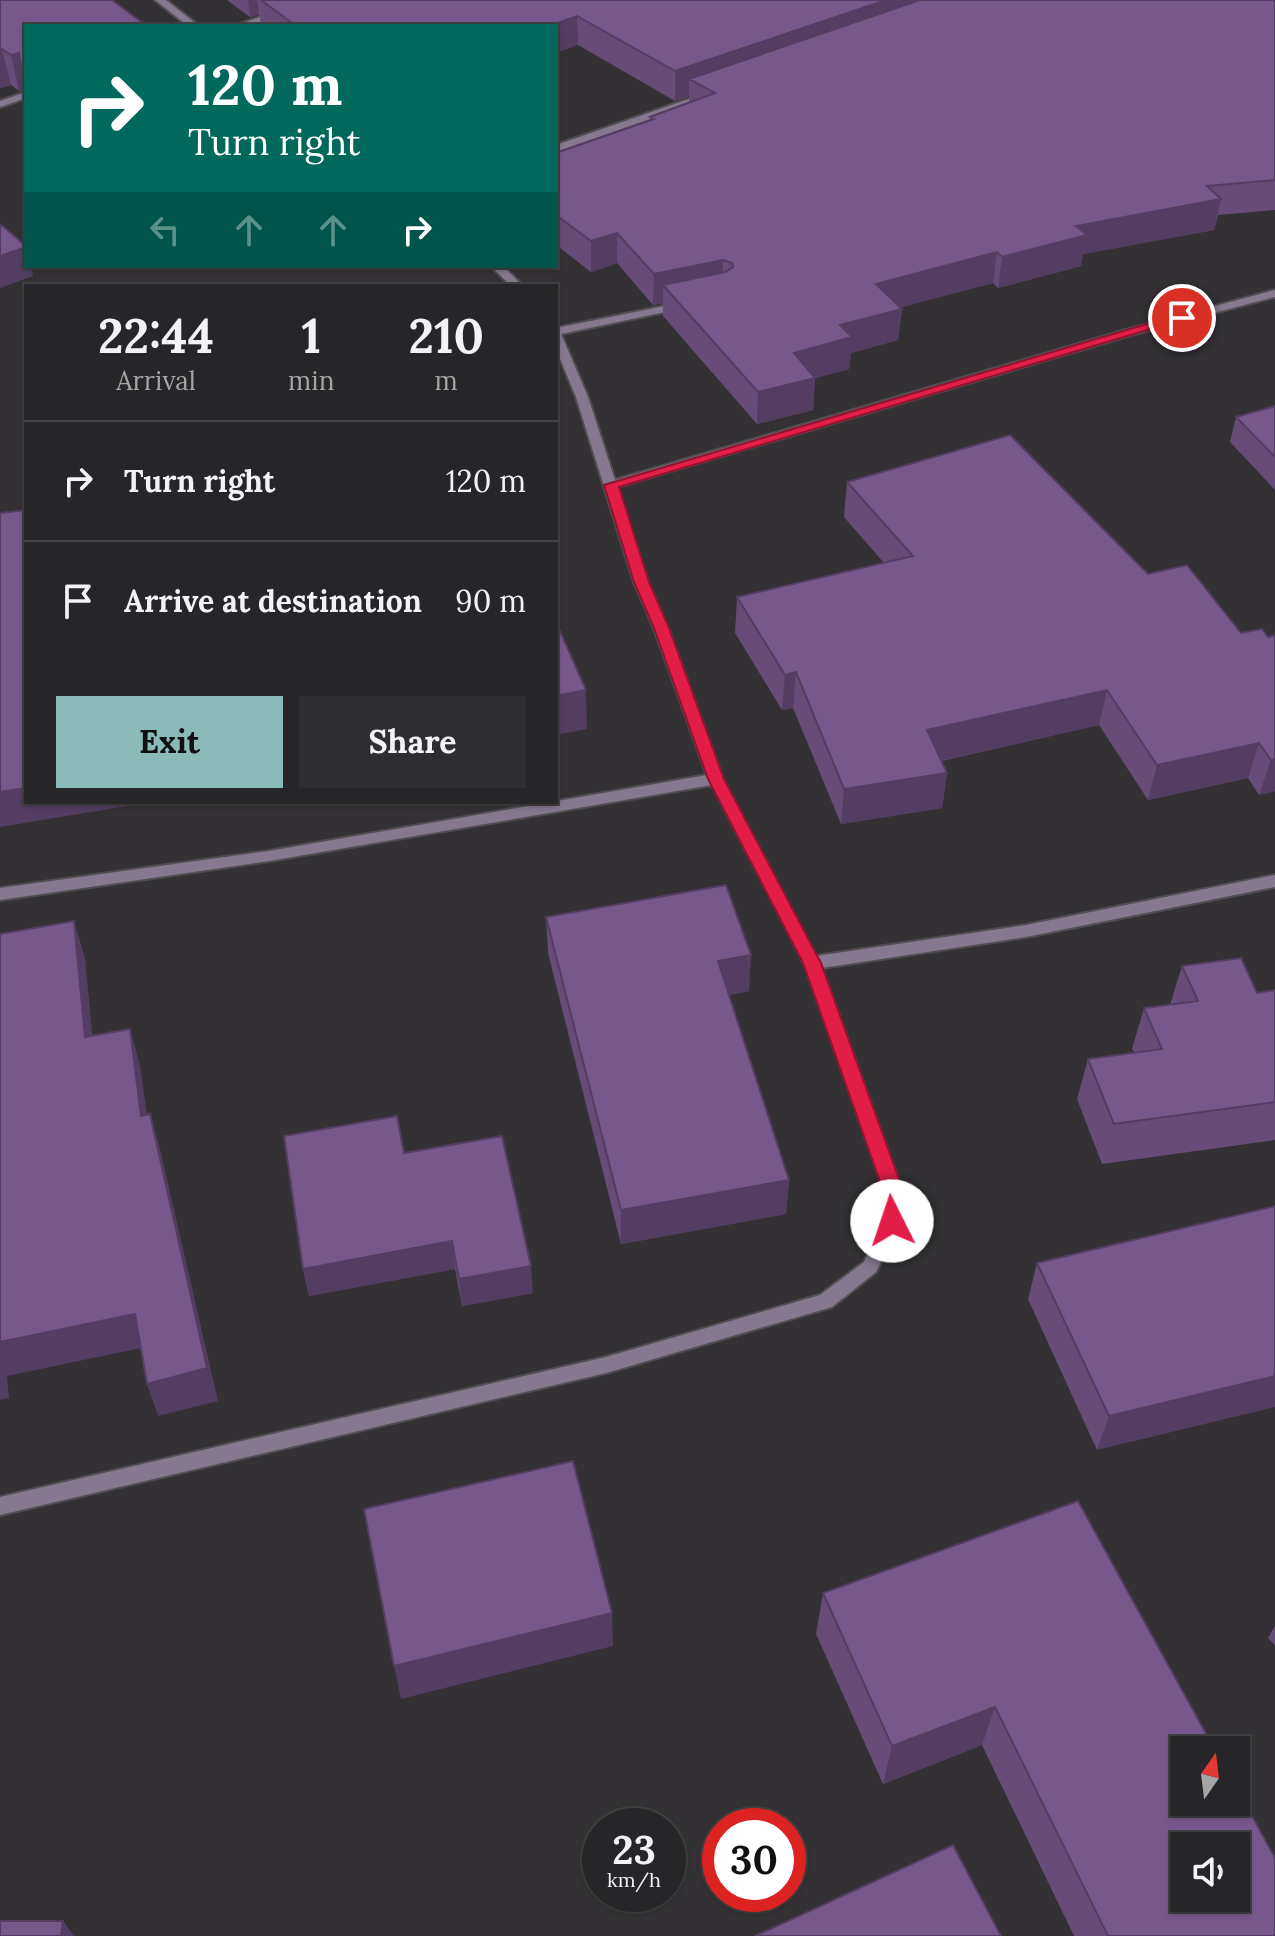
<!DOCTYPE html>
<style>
body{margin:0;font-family:Lora,serif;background:#2e2d2f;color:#f1f3f6;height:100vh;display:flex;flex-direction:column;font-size:30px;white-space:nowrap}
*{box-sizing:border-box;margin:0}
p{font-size:26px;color:#a4a5a7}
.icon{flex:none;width:44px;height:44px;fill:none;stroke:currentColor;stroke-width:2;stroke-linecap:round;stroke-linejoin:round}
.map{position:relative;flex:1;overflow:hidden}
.side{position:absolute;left:24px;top:284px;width:534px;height:520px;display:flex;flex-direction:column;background:#262527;border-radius:0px;box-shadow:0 2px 6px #0004,0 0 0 2px #424244}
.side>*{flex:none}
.banner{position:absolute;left:24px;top:24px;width:534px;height:244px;border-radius:0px;box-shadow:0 2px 6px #0004,0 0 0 2px #424244;background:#00695c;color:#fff;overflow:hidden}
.needle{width:52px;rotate:14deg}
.buttons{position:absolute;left:1170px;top:1736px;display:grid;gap:16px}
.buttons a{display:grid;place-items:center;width:80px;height:80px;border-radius:0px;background:#262527;box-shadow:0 2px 6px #0004,0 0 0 2px #424244;font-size:40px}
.speed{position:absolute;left:582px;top:1808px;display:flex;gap:16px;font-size:40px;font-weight:700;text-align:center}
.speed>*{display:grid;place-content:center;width:104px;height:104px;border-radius:50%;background:#262527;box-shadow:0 2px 6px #0004,0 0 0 2px #424244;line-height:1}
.speed small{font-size:20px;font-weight:400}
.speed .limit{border:12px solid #d22;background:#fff;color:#111}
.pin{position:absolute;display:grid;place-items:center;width:68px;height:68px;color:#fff;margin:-34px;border:4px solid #fff;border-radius:50%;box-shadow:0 2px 8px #0007}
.me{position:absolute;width:88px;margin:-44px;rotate:356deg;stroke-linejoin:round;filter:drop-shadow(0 0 6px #0008)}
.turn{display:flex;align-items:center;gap:28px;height:168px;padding:0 32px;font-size:36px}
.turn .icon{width:104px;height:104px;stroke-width:2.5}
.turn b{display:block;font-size:56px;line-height:68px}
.lanes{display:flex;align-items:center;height:76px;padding:0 32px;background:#0003;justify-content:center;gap:40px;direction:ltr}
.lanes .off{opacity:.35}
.eta{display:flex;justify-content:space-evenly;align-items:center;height:136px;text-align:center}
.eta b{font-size:48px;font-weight:700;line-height:56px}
.cta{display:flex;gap:16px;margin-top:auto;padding:16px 32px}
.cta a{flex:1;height:92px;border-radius:0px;background:#8bbbb9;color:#111;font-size:32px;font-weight:700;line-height:92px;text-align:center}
.cta a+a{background:#2e2d2f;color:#f1f3f6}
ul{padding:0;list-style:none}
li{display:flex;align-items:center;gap:24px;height:120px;padding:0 32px;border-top:2px solid #424244}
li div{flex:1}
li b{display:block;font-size:30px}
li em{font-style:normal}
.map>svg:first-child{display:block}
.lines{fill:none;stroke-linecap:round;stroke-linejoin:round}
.minor-casing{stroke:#504e51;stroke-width:4}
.minor{fill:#85788f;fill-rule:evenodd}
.wall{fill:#664c77}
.shaded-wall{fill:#533e61}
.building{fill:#77588a;stroke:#533e61;stroke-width:2;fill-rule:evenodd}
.route{fill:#e11d48;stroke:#92132f;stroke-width:2}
</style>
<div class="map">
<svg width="1275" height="1936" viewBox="0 0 1275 1936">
<rect width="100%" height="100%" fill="#333134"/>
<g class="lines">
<defs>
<path id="minor" d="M155,0h11l33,26h-11z
M309,0h15l-75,26h-15z
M26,92v6l-26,9v-6z
M709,92l5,3 -1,2 -157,55v-7z
M491,266h12l20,20h-12z
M1275,290v7l-141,37 -517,153 31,95 20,46 55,151 93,177 210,-31 249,-50v12l-249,50 -204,31 76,211 3,42 -25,51 -44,35 -226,66 -606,142v-18l606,-140 214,-62 44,-33 19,-41 -3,-42 -76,-216 -92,-178 -443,76 -269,39v-12l269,-37 438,-76 -53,-147 -20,-46 -58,-185 -20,-48v-21l128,-26 6,3 -6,3 -123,26 27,63 27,83 511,-150z"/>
</defs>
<use href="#minor" class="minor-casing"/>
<use href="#minor" class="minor"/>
</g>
<path class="wall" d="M0,0l26,26v64l-7,1 -8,-6 -11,3z
M227,0h1048v210l-57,5 -4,15 -131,24 -2,12 -83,22 -5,-5 -93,24 2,2 -4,31 -47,13 -2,16 -34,9 -2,32 -56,14 -94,-108v-13l-10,2 -36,-42 -26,9 -35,-27v-92l94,-33v-3l39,-14v-7l-14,5 -97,-56 -22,-19h-294l-3,-12 -9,3z
M1275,406v84l-45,-48 6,-25z
M847,482l301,92 93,59 21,-4 13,162 -16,4 -11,-17 -100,22 -49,-75 -157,36 5,12 -5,35 -101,16 -48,-116 -11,2 -47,-77 2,-36 147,-34 -40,-46z
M546,917l203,74 -20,4 60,185 -3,34 -165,30 -73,-291z
M1182,966l75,27 18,-3v150l-173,24 -25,-65 11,-40 46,-7 -2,-3 12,-41 26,-3z
M404,1153l129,140 -71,13 -7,-37 -146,27 -6,-27z
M1275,1206l-178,244 -69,-151 9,-36z
M823,1593l452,265v78h-201l-92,-191 -99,39 -67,-150z
M1275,1626v19l-7,-7z"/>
<path class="shaded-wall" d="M248,0h9l2,14 -9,3z
M886,0h81l-278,79v17l-14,5v-30z
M577,16l1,29 -22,8v-27h-7z
M0,49h2l9,36 -11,3z
M19,53l7,37 -7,1 -8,-36z
M1221,199l-7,31 -131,24 -2,12 -83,22 4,-31 74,-31z
M617,233v30l-26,9v-31z
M26,247v19h5l2,10 -33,12v-32z
M997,252l-4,31 -120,32 3,-31z
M723,260l-1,31 -59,-6v18l-10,2 1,-31z
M902,309l-4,31 -47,13 -2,16 -42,11 8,-2 -2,32 -56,14 1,-32 36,-39 46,-28z
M796,672l-3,36 -11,2 3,-35z
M586,690l1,39 -31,6v-39z
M1107,690l-8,35 -177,40 5,-35z
M1259,743l-11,35 -100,22 9,-35z
M1275,759v32l-16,4 12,-35z
M947,773l-5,35 -101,16 3,-35z
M26,788v14h125l-151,25v-35z
M74,921l11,37 11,115 -11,-36z
M751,955l-2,36 -33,6 2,-36z
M130,1029l10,36 12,86 -11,-35z
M150,1114l10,35 58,252 -60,15 -11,-32z
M789,1180l-3,34 -165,30v-34z
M452,1241l3,28 -146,27 -6,-27z
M531,1266l2,27 -71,13 -3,-27z
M135,1314l11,33 -139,29 2,22 -9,2v-58z
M1275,1376v31l-178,43 12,-34z
M612,1613l1,33 -212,53 -7,-33z
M995,1707l-13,38 -99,39 9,-38z
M63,1921l11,15h-13z"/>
<path class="building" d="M0,0h112l35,26h-121v40l-6,-4 -1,-9 -8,2 -9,-6h-2z
M261,0h625l-211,71 -98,-55 -28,10h-253z
M920,0h355v180l-68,6 14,13 -145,27 11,9 -85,22 -5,-5 -121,32 26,25 -62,16 12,12 -58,16 21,25 -57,14 -95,-107 62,-13 8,-5 -1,-4 -9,-3 -69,14 -37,-41 -26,8 -35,-26v-62l98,-34 -4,-2 65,-24 -26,-14z
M0,224l26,22v1l-26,9z
M1275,406v51l-39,-40z
M1010,435l138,139 39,-9 54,68 21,-4 6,8 7,-2v124l-4,1 -12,-17 -102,22 -50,-75 -180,40 20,43 -103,16 -48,-117 -11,3 -48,-78 176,-41 -66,-74z
M26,510v278l-26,4v-279z
M556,622l30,68 -30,6z
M726,885l25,70 -33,6 71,219 -168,30 -75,-293z
M74,921l11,116 45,-8 11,87 9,-2 57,254 -60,16 -12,-70 -135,28v-408z
M1241,958l16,35 18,-3v112l-161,22 -26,-65 74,-10 -18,-41 54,-7 -16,-35z
M397,1116l7,37 98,-17 29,130 -72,13 -7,-38 -149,28 -19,-133z
M1275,1206v170l-166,40 -72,-153z
M573,1461l39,152 -218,53 -30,-157z
M1078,1501l137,249h-31v52h52v-15l39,71v78h-167l-113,-229 -103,39 -69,-153zM1184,1846h52v52h-52z
M953,1845l48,91h-246z
M0,1921h63l-2,15h-61z"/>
<path class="route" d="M1177,315l11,3 -569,169 30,95 20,46 55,151 97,184 78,216 3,42 -3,6 -7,2 -8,-2 -2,-6 -3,-42 -76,-216 -95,-184 -54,-151 -20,-46 -30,-97z"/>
</svg>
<div class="buttons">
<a><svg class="needle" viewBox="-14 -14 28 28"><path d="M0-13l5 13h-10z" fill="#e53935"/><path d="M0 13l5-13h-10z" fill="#a4a5a7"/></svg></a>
<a><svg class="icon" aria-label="sound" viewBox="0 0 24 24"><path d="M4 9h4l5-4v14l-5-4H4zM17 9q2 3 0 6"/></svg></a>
</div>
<div class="speed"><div>23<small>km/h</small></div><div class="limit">30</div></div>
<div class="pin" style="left:1182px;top:318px;background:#d93025"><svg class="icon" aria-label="arrive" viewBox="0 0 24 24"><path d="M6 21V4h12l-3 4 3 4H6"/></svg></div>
<svg class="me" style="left:892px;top:1221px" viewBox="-20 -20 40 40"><circle r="19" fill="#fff"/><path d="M0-13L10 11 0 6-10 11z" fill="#e11d48"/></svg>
<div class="banner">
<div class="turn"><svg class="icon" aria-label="right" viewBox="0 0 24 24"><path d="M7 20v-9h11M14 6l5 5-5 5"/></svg><div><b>120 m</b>Turn right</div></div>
<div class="lanes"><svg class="icon off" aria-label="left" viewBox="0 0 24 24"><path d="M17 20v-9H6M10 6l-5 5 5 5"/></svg><svg class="icon off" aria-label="ahead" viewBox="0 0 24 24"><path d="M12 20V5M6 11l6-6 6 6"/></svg><svg class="icon off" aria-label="ahead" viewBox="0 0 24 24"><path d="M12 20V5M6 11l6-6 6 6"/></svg><svg class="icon" aria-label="right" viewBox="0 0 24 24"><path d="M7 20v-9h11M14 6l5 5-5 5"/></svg></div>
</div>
<section class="side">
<div class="eta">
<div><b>22:44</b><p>Arrival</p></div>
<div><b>1</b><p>min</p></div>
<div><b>210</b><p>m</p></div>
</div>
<ul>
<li><svg class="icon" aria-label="right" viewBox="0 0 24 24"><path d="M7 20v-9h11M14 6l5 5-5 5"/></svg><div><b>Turn right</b></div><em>120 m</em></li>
<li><svg class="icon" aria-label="arrive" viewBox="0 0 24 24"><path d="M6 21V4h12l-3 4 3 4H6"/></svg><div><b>Arrive at destination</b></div><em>90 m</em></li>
</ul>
<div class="cta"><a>Exit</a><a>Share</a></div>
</section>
</div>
